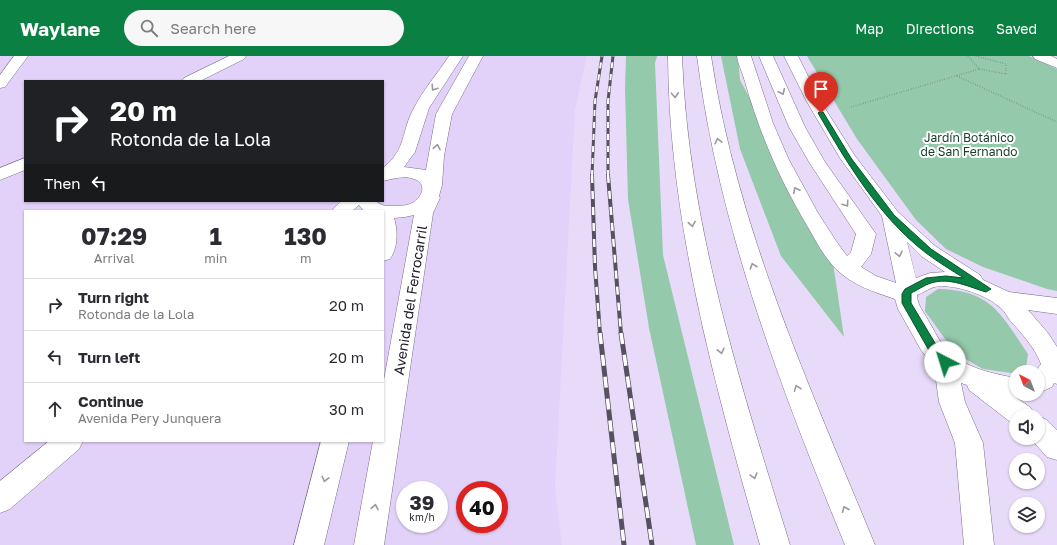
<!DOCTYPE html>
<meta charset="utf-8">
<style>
body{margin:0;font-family:"Golos Text",sans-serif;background:#f7f7f7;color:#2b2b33;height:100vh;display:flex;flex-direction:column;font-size:15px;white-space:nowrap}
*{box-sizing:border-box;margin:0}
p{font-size:13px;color:#7c7c81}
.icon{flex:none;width:22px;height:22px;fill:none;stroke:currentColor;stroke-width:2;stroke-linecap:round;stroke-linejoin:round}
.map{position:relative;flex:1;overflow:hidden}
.sheet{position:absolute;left:24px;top:154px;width:360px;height:232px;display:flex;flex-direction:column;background:#fff;border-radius:0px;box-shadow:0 1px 3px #0004}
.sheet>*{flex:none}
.guide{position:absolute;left:24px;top:24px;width:360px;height:122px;border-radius:0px;box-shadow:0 1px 3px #0004;background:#202124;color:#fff;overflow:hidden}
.needle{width:26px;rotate:318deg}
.buttons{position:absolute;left:1009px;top:309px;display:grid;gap:8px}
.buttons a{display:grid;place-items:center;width:36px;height:36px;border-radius:50%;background:#fff;box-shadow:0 1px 3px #0004;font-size:20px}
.speed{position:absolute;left:396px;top:425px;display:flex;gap:8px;font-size:20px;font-weight:700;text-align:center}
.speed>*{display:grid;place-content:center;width:52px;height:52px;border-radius:50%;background:#fff;box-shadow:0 1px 3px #0004;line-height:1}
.speed small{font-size:10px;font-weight:400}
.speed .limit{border:6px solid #d22;background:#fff;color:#111}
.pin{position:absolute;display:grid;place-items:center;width:34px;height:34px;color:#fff;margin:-41px -17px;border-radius:50% 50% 50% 0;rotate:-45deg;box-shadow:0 0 4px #0007}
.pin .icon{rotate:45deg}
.me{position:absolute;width:44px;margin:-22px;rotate:320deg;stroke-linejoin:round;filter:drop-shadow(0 0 3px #0008)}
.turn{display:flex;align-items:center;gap:14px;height:84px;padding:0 20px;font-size:18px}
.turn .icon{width:52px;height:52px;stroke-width:2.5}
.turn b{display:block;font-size:28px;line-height:34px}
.then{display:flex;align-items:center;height:38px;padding:0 20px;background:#0003;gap:8px;font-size:15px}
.eta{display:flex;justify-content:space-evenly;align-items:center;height:68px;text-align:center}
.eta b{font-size:24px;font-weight:700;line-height:28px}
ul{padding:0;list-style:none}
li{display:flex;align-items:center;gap:12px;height:52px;padding:0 20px;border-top:1px solid #e1e1e2}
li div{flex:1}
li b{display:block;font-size:15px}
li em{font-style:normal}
header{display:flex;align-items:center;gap:24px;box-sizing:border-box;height:56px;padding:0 20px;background:#0b8043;color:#fff}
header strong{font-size:19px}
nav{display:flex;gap:22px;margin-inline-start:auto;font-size:14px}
.search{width:280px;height:36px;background:#f7f7f7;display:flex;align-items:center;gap:10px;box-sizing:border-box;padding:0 14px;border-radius:22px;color:#7c7c81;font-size:15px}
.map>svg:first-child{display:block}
.built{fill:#e2d2f9;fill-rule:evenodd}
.green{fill:#94c9ab}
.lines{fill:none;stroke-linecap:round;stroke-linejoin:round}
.minor-casing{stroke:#7b6f8b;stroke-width:1}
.highway-casing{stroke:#7b6f8b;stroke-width:1}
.path{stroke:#7a7286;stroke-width:1.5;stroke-dasharray:0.5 2;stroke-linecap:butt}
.minor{fill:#fff;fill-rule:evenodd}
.highway{fill:#fff;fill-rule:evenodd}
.rail-far2-casing{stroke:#575061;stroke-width:3}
.rail-far1-casing{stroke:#575061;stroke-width:4}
.rail-casing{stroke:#575061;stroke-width:5}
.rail-far2{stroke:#fff;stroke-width:2;stroke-dasharray:6;stroke-linecap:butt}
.rail-far1{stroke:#fff;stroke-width:2.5;stroke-dasharray:8;stroke-linecap:butt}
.rail{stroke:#fff;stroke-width:3.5;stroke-dasharray:11;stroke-linecap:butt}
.oneway{stroke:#9a989d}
.route{fill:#0b8043;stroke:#07532c}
.labels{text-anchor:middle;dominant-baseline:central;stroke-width:4;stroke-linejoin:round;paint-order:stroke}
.far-park-label{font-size:12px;fill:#19402d;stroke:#fff}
.street-label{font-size:14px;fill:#1f1a25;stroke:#fff}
</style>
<header>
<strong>Waylane</strong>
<div class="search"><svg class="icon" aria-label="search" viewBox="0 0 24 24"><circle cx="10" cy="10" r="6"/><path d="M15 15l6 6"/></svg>Search here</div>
<nav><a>Map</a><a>Directions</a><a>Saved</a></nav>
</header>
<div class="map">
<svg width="1057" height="489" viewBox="0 0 1057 489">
<rect width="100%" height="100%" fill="#e8dbfa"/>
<path class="built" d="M0,0h587l-12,54 -20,379 7,56h-562zM25,25h358v120h-358zM25,155h358v230h-358zM405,434h34v34h-34zM465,434h34v34h-34z"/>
<path class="green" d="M626,0h31l-2,7 8,192 71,290h-38l-47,-217 -21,-129 -3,-110z
M721,0h17l2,24 91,169 13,88 -63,-81 -41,-107z
M807,0h222l28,13v222l-10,-2 -64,-22 -37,-18 -30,-29 -59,-81z
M938,233c53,1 63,25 90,65l-2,14 -15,5 -28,-4 -28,-16 -30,-42 1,-14z"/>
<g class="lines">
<defs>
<path id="minor" d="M14,0h14l-23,31 -5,1v-13z
M229,0h17l-2,3 -44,22h-18l2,-3z
M449,0h14l-34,52 -14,44 -11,15 22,3 10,-56 33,-58h14l-31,58 -8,42 -2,29 -3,11 1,2 -7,15 -49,332h-30l19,-104h10v-56l31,-170 -9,2 -11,1c4,13 4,29 -4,41l-7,2v-50h-19l-5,-6 -7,6h-21l10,-10h35c5,5 9,5 17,5 7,0 15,0 21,-4 9,-6 13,-19 0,-23 -10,-4 -21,0 -31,2v-13c24,-19 18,-37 31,-60 9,-18 24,-35 35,-52z
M737,0h14l22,67 16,37 29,53 18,28 11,15 4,-4 5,-18 -47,-72 -20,-35 -30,-71h14l32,71 20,35 51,72 -5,20 -10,13 15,9 20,7 -14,-67 -42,-58 -33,-56 -23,-46h14l23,46 34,54 43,56 37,34 45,29 3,5 26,12 48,6v16l-29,-4 20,23 9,14v37l-3,-1 -2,4 -14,6v-21h-3l6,-8c-7,-18 -20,-31 -32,-45 -3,-5 -7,-11 -12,-14 -13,-11 -46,-22 -63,-18 -6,2 -11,6 -17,8 0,10 7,17 11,25 5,8 9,17 14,24 18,23 47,29 74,34v16h10l-9,4 14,10 4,8h-19v9l-3,-1 -44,-34 -2,-5 -6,-2 4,19 18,41 11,102h-30l-9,-102 -16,-41 -5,-36 -13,-16 -23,-41 -3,-10c-21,-7 -43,-14 -59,-30 -11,-11 -19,-26 -27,-40 -29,-49 -48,-92 -64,-147 -2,-9 -7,-17 -8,-26zM907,186l14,14 24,16 -15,1 -14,5z
M1033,0h18l6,3v9l-22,-9z
M25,102v12l-25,10v-12z
M1038,360l9,4 10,10v30l-10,-3 -17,-19h8z
M49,385h34l-4,8 -69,60 -10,4v-32z
M321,385h28l-25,104h-30z"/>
<path id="highway" d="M668,0h14c6,168 59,330 108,489h-30c-45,-160 -91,-322 -92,-489z
M697,0h14c26,172 98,329 164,489h-30c-64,-156 -127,-321 -148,-489z"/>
</defs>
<use href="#minor" class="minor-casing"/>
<use href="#highway" class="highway-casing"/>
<path class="path" d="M976,0l30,8v10l-27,-5
M957,20l100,46
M851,51l128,-38 -11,-13"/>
<use href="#minor" class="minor"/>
<use href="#highway" class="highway"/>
<defs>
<path id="rail-far2" d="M592,120l3,-75 7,-45
M608,120v-75l5,-45"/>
<path id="rail-far1" d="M592,119l3,92 5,67
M608,119l13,159"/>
<path id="rail" d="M600,277l24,212
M621,277l31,212"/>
</defs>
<use href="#rail-far2" class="rail-far2-casing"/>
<use href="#rail-far1" class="rail-far1-casing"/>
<use href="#rail" class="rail-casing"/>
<use href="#rail-far2" class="rail-far2"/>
<use href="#rail-far1" class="rail-far1"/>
<use href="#rail" class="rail"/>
</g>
<defs><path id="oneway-chevron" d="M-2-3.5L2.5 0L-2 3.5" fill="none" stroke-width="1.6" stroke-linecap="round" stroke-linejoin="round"/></defs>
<g class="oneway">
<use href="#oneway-chevron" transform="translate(434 32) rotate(124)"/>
<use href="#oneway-chevron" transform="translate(782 36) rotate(66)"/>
<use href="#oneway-chevron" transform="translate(675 39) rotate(87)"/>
<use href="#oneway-chevron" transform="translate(718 85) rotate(-104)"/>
<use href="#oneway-chevron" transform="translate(437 91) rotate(-79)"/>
<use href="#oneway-chevron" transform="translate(796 134) rotate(-117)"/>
<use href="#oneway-chevron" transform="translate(846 148) rotate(56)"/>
<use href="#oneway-chevron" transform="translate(692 168) rotate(79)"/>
<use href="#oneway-chevron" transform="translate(899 198) rotate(78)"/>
<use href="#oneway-chevron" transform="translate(753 210) rotate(-109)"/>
<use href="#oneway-chevron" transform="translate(721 295) rotate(76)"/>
<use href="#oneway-chevron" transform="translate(797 332) rotate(-111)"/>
<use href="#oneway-chevron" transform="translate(754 420) rotate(74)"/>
<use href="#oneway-chevron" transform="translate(325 423) rotate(104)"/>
<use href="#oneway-chevron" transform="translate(375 451) rotate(-80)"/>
<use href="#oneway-chevron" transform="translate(845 453) rotate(-113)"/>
</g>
<path class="route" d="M819,56h4l28,46 43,57 37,34 60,40 -5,3c-17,-5 -36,-15 -55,-9 -7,2 -13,7 -20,10v10l27,45 12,14 -2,3h-7l-10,-11 -29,-51v-9l3,-5 21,-11 20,-2 18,2c-13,-8 -26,-16 -38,-25 -47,-36 -79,-90 -108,-140z"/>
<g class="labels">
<g class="far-park-label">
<text x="969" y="81">Jardín Botánico<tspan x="969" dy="14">de San Fernando</tspan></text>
</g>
<g class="street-label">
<text transform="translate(410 244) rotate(-81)">Avenida del Ferrocarril</text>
</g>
</g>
</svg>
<div class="buttons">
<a><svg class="needle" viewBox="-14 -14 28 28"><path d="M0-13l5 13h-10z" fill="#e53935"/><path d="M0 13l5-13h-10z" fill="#7c7c81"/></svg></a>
<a><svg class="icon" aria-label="sound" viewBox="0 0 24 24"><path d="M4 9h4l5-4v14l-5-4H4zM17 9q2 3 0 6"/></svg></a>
<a><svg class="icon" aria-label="search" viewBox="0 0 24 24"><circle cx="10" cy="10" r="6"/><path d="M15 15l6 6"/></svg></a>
<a><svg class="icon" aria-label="layers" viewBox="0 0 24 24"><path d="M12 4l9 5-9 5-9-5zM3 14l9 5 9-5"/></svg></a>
</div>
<div class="speed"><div>39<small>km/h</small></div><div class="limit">40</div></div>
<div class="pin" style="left:821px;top:57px;background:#d93025"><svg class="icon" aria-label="arrive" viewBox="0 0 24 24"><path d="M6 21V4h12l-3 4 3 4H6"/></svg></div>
<svg class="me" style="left:945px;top:306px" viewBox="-20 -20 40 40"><circle r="19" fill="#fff"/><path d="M0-13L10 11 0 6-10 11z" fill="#0b8043"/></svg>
<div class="guide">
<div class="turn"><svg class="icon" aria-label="right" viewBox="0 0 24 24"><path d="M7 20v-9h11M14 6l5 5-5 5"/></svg><div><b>20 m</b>Rotonda de la Lola</div></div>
<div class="then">Then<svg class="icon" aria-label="left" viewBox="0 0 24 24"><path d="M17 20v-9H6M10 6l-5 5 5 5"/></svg></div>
</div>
<section class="sheet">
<div class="eta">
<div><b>07:29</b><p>Arrival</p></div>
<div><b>1</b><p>min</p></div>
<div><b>130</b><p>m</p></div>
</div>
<ul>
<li><svg class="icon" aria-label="right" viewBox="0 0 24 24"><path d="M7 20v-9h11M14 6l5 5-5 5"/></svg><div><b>Turn right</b><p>Rotonda de la Lola</p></div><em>20 m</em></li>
<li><svg class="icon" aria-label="left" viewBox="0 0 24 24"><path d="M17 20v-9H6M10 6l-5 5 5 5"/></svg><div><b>Turn left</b></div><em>20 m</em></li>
<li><svg class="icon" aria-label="ahead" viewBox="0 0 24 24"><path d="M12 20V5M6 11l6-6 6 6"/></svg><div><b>Continue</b><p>Avenida Pery Junquera</p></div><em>30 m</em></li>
</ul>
</section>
</div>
